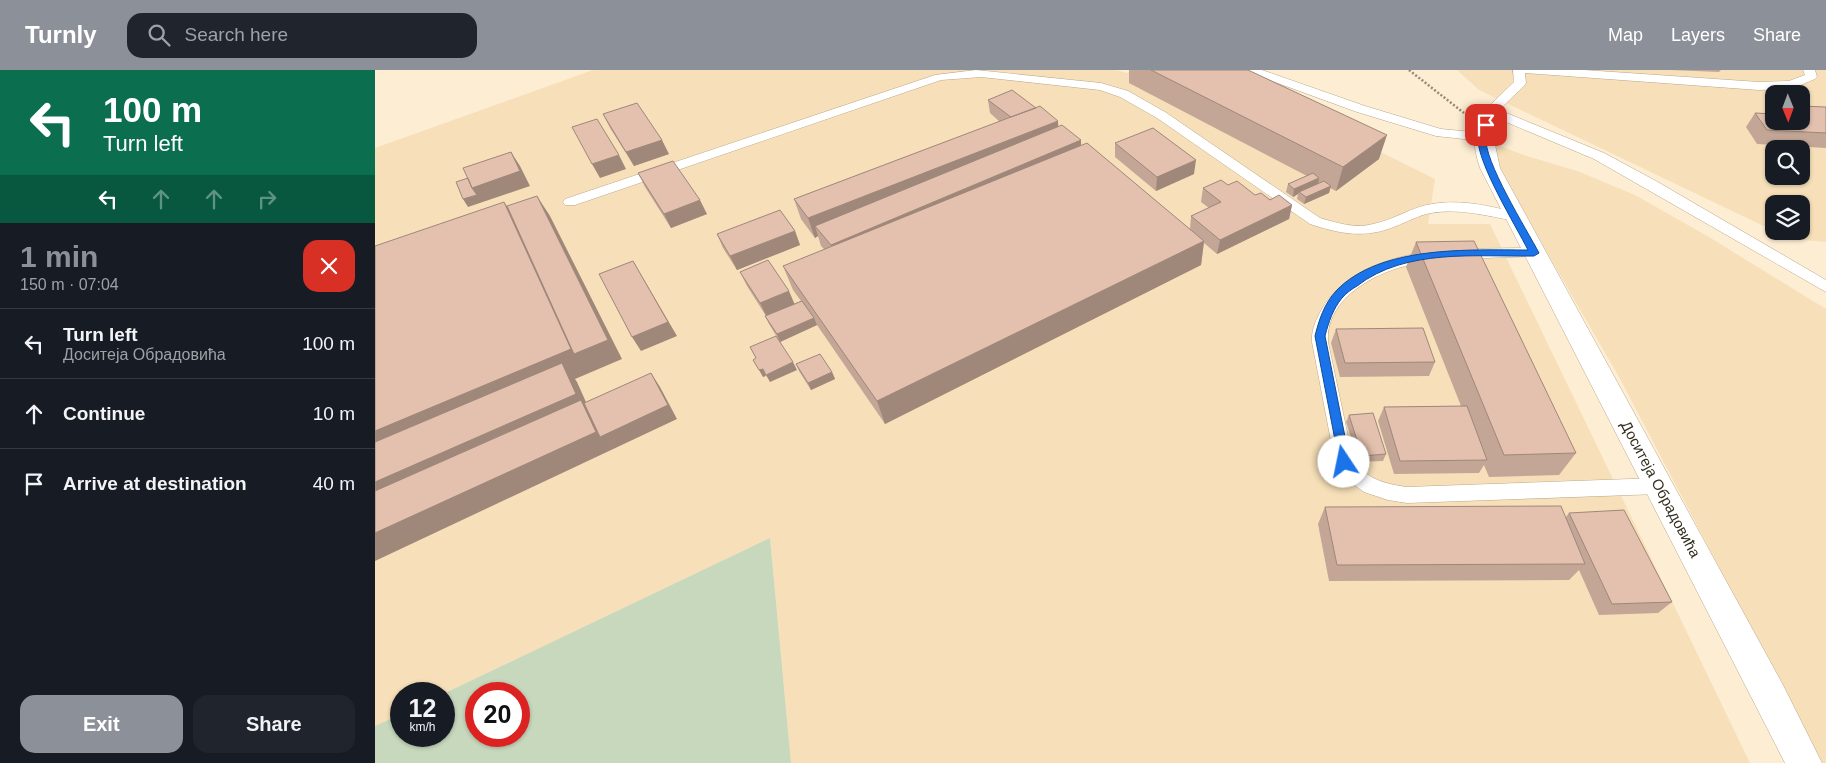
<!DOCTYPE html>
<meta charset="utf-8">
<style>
body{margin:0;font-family:Helvetica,sans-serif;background:#20242c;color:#f1f3f6;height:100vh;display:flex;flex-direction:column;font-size:19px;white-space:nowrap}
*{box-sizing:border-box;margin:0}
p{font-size:16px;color:#9ea1a6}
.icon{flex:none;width:28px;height:28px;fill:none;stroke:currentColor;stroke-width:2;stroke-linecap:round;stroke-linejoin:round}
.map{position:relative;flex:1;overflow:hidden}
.sheet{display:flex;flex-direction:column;background:#171b24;width:375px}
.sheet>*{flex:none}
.hud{background:#0b6e4f;color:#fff;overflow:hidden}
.needle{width:32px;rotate:179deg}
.buttons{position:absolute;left:1390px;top:15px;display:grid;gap:10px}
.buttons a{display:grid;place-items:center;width:45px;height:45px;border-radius:10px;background:#171b24;box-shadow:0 1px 4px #0004;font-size:25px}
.speed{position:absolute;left:15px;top:612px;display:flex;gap:10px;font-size:25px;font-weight:700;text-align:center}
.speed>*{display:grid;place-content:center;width:65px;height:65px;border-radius:50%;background:#171b24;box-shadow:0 1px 4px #0004;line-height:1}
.speed small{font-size:12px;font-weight:400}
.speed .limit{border:8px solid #d22;background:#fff;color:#111}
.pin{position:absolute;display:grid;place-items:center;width:42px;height:42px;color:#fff;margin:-21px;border-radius:10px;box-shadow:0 2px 8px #0006}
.me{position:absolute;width:55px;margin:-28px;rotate:349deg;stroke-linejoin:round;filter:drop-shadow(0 0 4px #0008)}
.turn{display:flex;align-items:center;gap:18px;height:105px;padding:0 20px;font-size:22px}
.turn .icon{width:65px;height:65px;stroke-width:2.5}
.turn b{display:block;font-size:35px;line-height:42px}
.lanes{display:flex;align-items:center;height:48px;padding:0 20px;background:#0003;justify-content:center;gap:25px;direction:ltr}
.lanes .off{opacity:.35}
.round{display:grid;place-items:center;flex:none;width:52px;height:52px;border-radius:15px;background:#20242c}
.summary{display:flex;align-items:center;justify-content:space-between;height:85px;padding:0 20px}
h1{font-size:30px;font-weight:600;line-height:38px;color:#8c9099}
.button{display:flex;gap:10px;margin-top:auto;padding:10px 20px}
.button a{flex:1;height:58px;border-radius:15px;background:#8c9099;color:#fff;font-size:20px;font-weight:600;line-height:58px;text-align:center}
.button a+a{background:#20242c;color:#f1f3f6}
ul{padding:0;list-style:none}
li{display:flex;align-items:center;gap:15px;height:70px;padding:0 20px;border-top:1px solid #363941}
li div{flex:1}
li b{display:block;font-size:19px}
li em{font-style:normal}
header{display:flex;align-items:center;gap:30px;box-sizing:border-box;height:70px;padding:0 25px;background:#8c9099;color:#fff}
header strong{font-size:24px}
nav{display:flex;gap:28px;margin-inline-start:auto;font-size:18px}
.search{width:350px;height:45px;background:#20242c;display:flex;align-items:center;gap:12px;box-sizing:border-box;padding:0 18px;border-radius:15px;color:#9ea1a6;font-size:19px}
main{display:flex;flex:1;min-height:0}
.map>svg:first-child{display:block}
.built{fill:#f7e0b9;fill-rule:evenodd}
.green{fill:#c7d8bd;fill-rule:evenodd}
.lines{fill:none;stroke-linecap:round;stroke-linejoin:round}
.lane-casing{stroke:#baa889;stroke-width:1}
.street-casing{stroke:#baa889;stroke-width:1}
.path{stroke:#948975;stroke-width:2.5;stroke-dasharray:2 2;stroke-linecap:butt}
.lane{fill:#fff;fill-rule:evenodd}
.street{fill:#fff;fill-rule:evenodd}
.wall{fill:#c3a696}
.shaded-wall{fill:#9f877a}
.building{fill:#e3c1ae;stroke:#9f877a}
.route{fill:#1a73e8;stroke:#114b97}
.labels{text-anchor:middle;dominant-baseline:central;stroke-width:4;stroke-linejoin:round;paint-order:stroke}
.street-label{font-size:15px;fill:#352e21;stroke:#fff}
</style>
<header>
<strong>Turnly</strong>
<div class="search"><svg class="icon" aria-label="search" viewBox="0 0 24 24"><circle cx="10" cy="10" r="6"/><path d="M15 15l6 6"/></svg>Search here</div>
<nav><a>Map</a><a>Layers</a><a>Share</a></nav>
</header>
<main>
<section class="sheet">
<div class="hud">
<div class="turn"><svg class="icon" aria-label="left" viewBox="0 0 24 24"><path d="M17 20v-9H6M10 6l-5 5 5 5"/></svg><div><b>100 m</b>Turn left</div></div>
<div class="lanes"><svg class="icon" aria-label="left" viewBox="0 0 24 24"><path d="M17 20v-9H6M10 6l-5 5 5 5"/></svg><svg class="icon off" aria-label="ahead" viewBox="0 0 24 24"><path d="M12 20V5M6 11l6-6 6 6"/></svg><svg class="icon off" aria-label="ahead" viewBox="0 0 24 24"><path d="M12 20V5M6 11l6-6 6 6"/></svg><svg class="icon off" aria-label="right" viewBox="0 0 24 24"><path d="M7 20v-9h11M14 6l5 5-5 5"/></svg></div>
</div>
<div class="summary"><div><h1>1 min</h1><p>150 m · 07:04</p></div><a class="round" style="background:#d93025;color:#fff"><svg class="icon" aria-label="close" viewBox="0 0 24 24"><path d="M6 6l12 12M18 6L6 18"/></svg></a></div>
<ul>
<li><svg class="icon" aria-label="left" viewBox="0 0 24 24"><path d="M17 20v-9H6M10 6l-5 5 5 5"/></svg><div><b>Turn left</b><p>Доситеја Обрадовића</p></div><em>100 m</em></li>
<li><svg class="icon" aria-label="ahead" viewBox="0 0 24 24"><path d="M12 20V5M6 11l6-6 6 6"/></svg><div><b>Continue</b></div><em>10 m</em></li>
<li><svg class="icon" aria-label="arrive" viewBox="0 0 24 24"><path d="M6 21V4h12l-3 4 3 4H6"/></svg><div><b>Arrive at destination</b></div><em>40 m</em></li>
</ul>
<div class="button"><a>Exit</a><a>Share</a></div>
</section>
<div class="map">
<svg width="1451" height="693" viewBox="0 0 1451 693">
<rect width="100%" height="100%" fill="#fdedd3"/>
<path class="built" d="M218,0h523l11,3 6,-3h82l220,109 -7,45h62l260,539h-959l-21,-225 -327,156h-42v20l-26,12v-578z
M1082,0h369v172l-35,-3 -16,-8h26v-27h-27v27l-295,-141zM1399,24h27v27h-27zM1399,79h27v27h-27z
M1117,73l35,13 53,16 55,23 74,42 117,72v454h-4l-203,-386 -119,-206z"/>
<path class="green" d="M395,468l21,225h-416v-37l26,-12v22h43l-1,-42zM101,624h43v42h-43z"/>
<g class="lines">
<defs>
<path id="lane" d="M601,0l125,13 27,8 37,21 155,106c17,5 36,11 53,6 21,-4 38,-17 59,-20 29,-5 60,2 88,10l2,3 -2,3 -5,1c-27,-5 -56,-13 -84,-8 -12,2 -24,9 -35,13 -30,13 -56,8 -86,-2l-153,-106 -37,-21 -20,-7 -119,-13 -40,3 -366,125h-10l-2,-3 2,-3 370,-124z
M870,0h17l103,36 76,23 41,4 6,4 -6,4 -46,-5 -79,-24 -110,-40z
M1138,0h71l175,12 30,-1 16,-6 -2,-5h12l2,7 -2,2 -24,10 -32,1 -234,-17 1,10 -2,3 -25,24 105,43 52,28 170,99v12l-232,-133 -107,-45 -2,-3 2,-3 27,-26z
M1159,178l5,2 2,3 -2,3 -82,3 -5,-2 -2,-3 2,-3 5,-2z
M1056,181l5,2 2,3 -2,3c-12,4 -26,5 -38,9 -32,10 -73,35 -70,74l25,118c13,19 32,24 54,27l252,-9 7,2 2,6 -2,6 -7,2 -252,9 -19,-3 -24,-8 -14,-10 -12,-15 -3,-5 -23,-120c-1,-11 4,-23 10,-33 23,-39 66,-51 109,-58z"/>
<path id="street" d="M1116,35l7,2 3,4 -7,29 6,28 283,517 39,78h-37l-305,-595c-7,-20 -9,-42 4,-61z"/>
</defs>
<use href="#lane" class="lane-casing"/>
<use href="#street" class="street-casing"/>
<path class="path" d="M1034,0l55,43"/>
<use href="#lane" class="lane"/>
<use href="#street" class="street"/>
</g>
<path class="wall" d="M754,0h119l131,89 -43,32 -6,-3 -1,5 -25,11 -7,-5 1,-5 -5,3 -7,-5 2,-8 19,-8 -178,-93z
M1295,0h51l-2,2z
M613,30l48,8 45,38 109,83 1,-13 18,-8 -8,-6 2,-14 25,-3 27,10 37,10 -3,14 -72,35 -13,-11 -3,22 -316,159 -68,-99 -37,17 -11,-18 -4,-8h1l-19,-30 -7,-14 54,32 7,-3 -8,-11 -10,-24 42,-16 -4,-4 -3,-10 -3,2 -14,-19 -7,-20 206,-77 -10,-9z
M1451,37v41l-69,-4 -11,-17 9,-14 46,8z
M228,44l66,40 -35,12 -24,-38z
M740,73l79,31 -38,17 -41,-34z
M263,103l69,41 -36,14 -26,-41z
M420,161l5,14 -63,25 -14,-22 -6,-14z
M1041,172l160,211 -17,22 -70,2 -5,-12 -5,8 -85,1 -16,-53 6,-14 77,-1 -55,-139z
M961,259l99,33 -6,14 -89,1 -9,-34z
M421,294l36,8 3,7 -24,11 -12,-19z
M974,345l37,39 -3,7 -24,1 -13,-40z
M950,437l241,10 3,-4 103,89 -14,11 -59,2 -20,-45 -10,10 -240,1 -11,-57z"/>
<path class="shaded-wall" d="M683,51l1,19 -244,86 3,10 -3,2 -7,-20z
M1012,65l-8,24 -43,32 7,-24z
M287,70l7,14 -35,12 -8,-14z
M706,70v20l-244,105 -6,-20z
M136,82l9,14 10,20 -62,21 -5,-8 9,-11z
M244,85l7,14 -26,9 -8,-14z
M821,90l-2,14 -38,17 1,-14z
M944,108l-1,7 -19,7 -1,2 -5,3 1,-8z
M956,116l-2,7 -25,11 2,-7z
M162,126l13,20 72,143 -47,20 2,3 13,29 61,-38 9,14 17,32 -302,142v-130l129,-229 17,24z
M325,130l7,14 -36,14 -7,-14z
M917,135l-3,14 -72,35 3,-14z
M420,161l5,14 -63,25 -7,-14z
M829,171l-3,24 -316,159 -8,-23z
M258,191l44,75 -36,15 -9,-14z
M414,221l6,14 -28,12 -7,-14z
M439,248l3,7 -37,17 -3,-8z
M418,292l4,8 -27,12 -4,-7z
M388,299l3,7 -3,1 -4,-7z
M457,302l3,7 -24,11 -3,-7z"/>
<path class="building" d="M776,0h97l139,65 -44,32z
M637,20l24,18 -25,9 -23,-17z
M262,33l25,37 -36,12 -23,-38z
M665,36l18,15 -250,97 -14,-19z
M1426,36l25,1v26l-59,-3 -12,-17 19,1v7h27z
M222,49l22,36 -27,9 -20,-37z
M687,55l19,15 -250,105 -16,-19z
M778,58l43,32 -39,17 -42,-34z
M712,73l117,98 -327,160 -94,-135z
M136,82l9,19 -48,17 -9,-20z
M298,91l27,39 -36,14 -26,-41z
M938,103l6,5 -25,11 -6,-5z
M93,108l4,10 5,7 -14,4 -7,-17z
M846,110l7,5 9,-4 18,14 6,-2 9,7 9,-5 13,10 -72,35 -29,-24 30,-14 -18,-14z
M949,111l7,5 -25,11 -7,-5z
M162,126l71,144 -34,14 -67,-148z
M129,132l67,147 -196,82v-185z
M405,140l15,21 -65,25 -13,-22z
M1099,171l102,212 -72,2 -88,-213z
M393,190l21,31 -29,12 -20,-31z
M258,191l35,61 -36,15 -33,-63z
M427,231l12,17 -37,16 -12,-18z
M1048,258l12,34 -90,1 -9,-34z
M401,266l17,26 -27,13 -3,-6 -4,1 -6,-10 3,-2 -6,-11z
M445,284l12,18 -24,11 -12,-19z
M187,293l14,31 -201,88v-40z
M276,303l17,32 -68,32 -16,-34z
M206,330l15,32 -221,101v-42z
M1092,336l20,54 -87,1 -16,-54z
M998,343l13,41 -24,2 -13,-41z
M1186,436l24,58 -248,1 -12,-58z
M1249,440l48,92 -60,2 -43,-91z"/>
<path class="route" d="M1108,54l7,1c-1,4 -3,8 -4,12 -3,23 41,93 53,116l-5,3c-58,1 -128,-8 -177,30 -5,3 -11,7 -15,12 -9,11 -13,23 -17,38l25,126 -2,4h-8l-25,-130c4,-16 9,-32 21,-45 44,-46 133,-41 192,-41 -12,-24 -51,-87 -50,-112 0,-4 3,-10 5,-14z"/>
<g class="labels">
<g class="street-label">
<text transform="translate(1286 419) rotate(62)">Доситеја Обрадовића</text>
</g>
</g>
</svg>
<div class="buttons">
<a><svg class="needle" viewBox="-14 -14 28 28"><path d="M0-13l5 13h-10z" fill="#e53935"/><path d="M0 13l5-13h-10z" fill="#9ea1a6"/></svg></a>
<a><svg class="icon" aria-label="search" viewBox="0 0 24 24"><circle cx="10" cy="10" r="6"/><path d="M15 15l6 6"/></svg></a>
<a><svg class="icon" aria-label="layers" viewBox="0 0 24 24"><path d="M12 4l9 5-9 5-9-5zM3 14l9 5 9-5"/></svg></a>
</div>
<div class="speed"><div>12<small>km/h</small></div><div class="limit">20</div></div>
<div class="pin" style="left:1111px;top:55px;background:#d93025"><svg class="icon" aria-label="arrive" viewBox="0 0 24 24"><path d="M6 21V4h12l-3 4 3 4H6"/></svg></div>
<svg class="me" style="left:969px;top:392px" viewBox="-20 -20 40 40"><circle r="19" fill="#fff"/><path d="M0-13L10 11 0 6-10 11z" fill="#1a73e8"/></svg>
</div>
</main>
